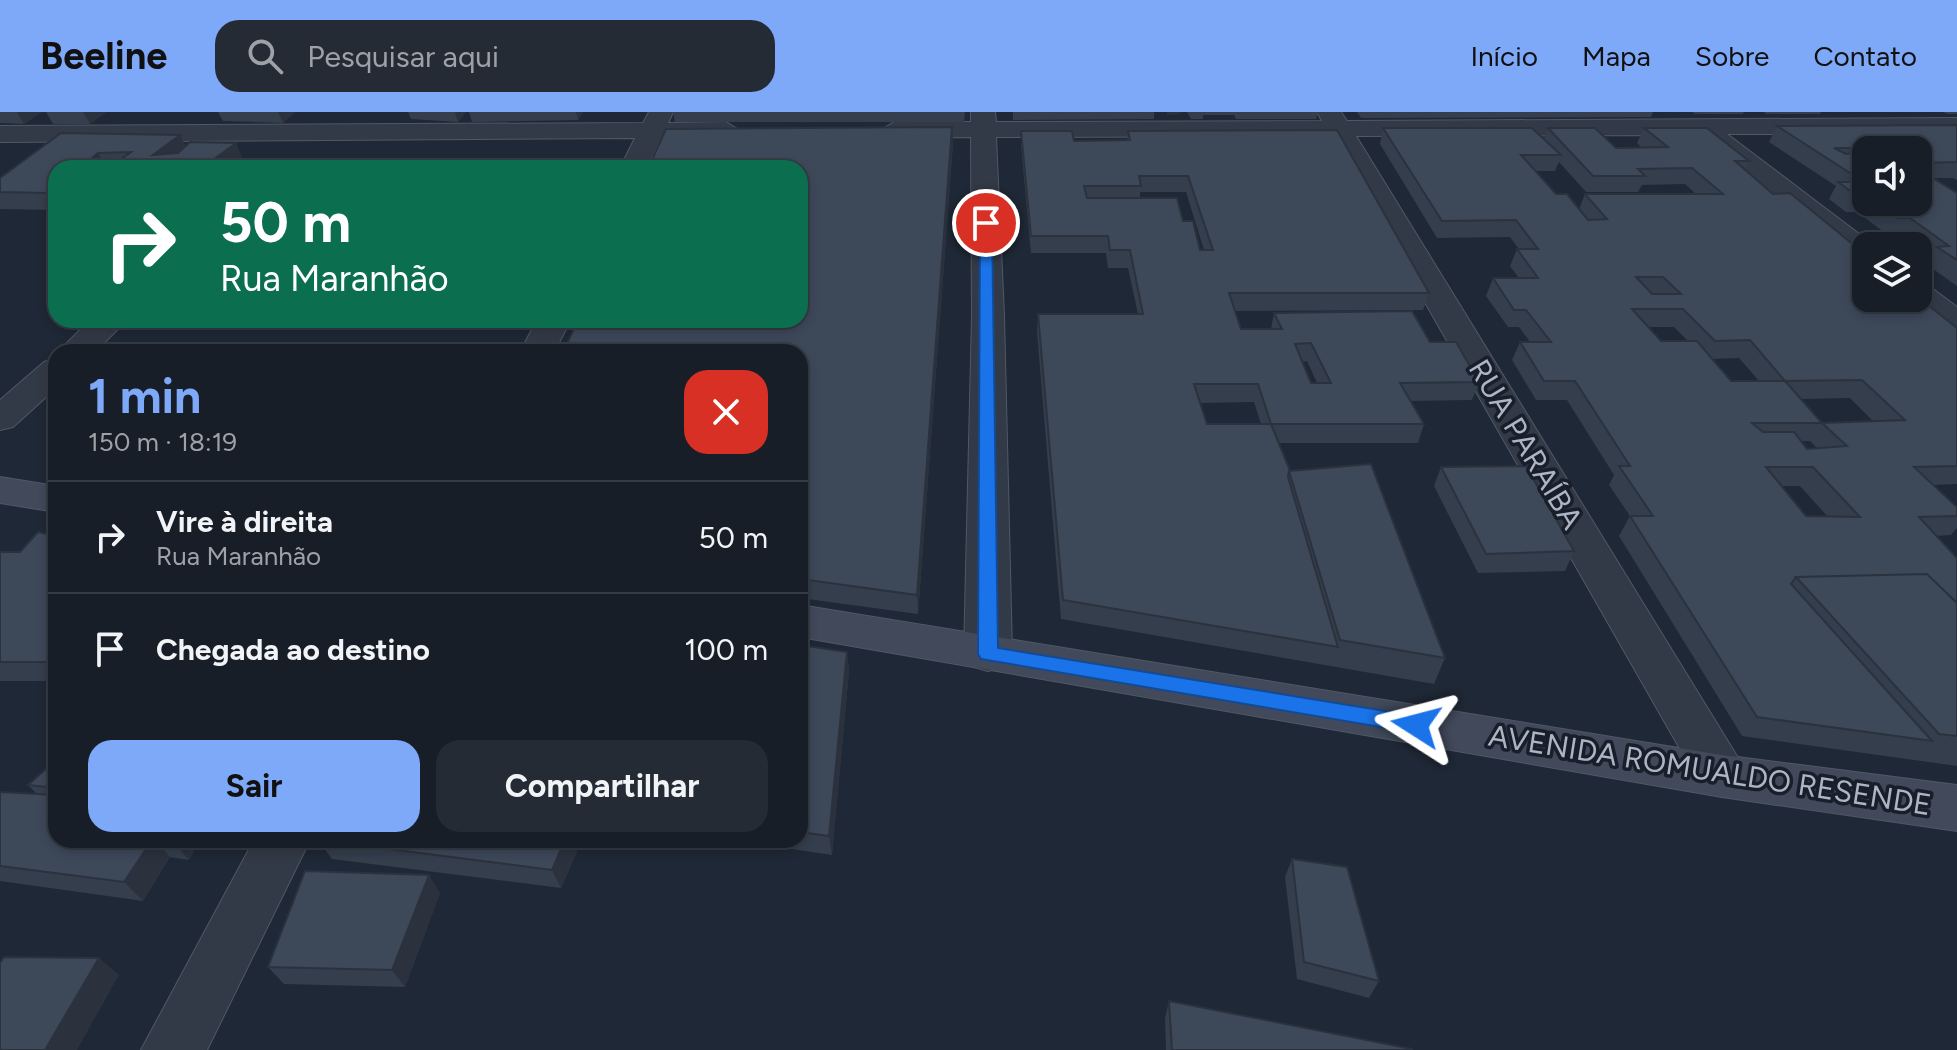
<!DOCTYPE html>
<html lang="pt">
<meta charset="utf-8">
<style>
body{margin:0;font-family:Figtree,sans-serif;background:#242b34;color:#f1f3f6;height:100vh;display:flex;flex-direction:column;font-size:30px;white-space:nowrap}
*{box-sizing:border-box;margin:0}
p{font-size:26px;color:#9ea2a8}
.icon{flex:none;width:44px;height:44px;fill:none;stroke:currentColor;stroke-width:2;stroke-linecap:round;stroke-linejoin:round}
.map{position:relative;flex:1;overflow:hidden}
.drawer{position:absolute;left:48px;top:232px;width:760px;height:504px;display:flex;flex-direction:column;background:#171e28;border-radius:24px;box-shadow:0 4px 12px #0003,0 0 0 2px #363c45}
.drawer>*{flex:none}
.top-card{position:absolute;left:48px;top:48px;width:760px;height:168px;border-radius:24px;box-shadow:0 4px 12px #0003,0 0 0 2px #363c45;background:#0b6e4f;color:#fff;overflow:hidden}
.controls{position:absolute;left:1852px;top:24px;display:grid;gap:16px}
.controls a{display:grid;place-items:center;width:80px;height:80px;border-radius:16px;background:#171e28;box-shadow:0 4px 12px #0003,0 0 0 2px #363c45;font-size:40px}
.pin{position:absolute;display:grid;place-items:center;width:68px;height:68px;color:#fff;margin:-34px;border:4px solid #fff;border-radius:50%;box-shadow:0 2px 8px #0007}
.me{position:absolute;width:88px;margin:-44px;rotate:279deg;stroke-linejoin:round;filter:drop-shadow(0 0 6px #0008)}
.turn{display:flex;align-items:center;gap:28px;height:168px;padding:0 40px;font-size:36px}
.turn .icon{width:104px;height:104px;stroke-width:2.5}
.turn b{display:block;font-size:56px;line-height:68px}
.round{display:grid;place-items:center;flex:none;width:84px;height:84px;border-radius:24px;background:#242b34}
.summary{display:flex;align-items:center;justify-content:space-between;height:136px;padding:0 40px}
h1{font-size:48px;font-weight:700;line-height:60px;color:#7ea8f8}
.primary-button{display:flex;gap:16px;margin-top:auto;padding:16px 40px}
.primary-button a{flex:1;height:92px;border-radius:24px;background:#7ea8f8;color:#111;font-size:32px;font-weight:700;line-height:92px;text-align:center}
.primary-button a+a{background:#242b34;color:#f1f3f6}
ul{padding:0;list-style:none}
li{display:flex;align-items:center;gap:24px;height:112px;padding:0 40px;border-top:2px solid #363c45}
li div{flex:1}
li b{display:block;font-size:30px}
li em{font-style:normal}
header{display:flex;align-items:center;gap:48px;box-sizing:border-box;height:112px;padding:0 40px;background:#7ea8f8;color:#111}
header strong{font-size:38px}
nav{display:flex;gap:44px;margin-inline-start:auto;font-size:28px}
.search{width:560px;height:72px;background:#242b34;display:flex;align-items:center;gap:20px;box-sizing:border-box;padding:0 28px;border-radius:24px;color:#9ea2a8;font-size:30px}
.map>svg:first-child{display:block}
.lines{fill:none;stroke-linecap:round;stroke-linejoin:round}
.street-casing{stroke:#505865;stroke-width:2}
.secondary-casing{stroke:#505865;stroke-width:2}
.street{fill:#333a47;fill-rule:evenodd}
.secondary{fill:#41495a;fill-rule:evenodd}
.wall{fill:#343e4d;fill-rule:evenodd}
.shaded-wall{fill:#2b323e}
.building{fill:#3d4859;stroke:#2b323e;stroke-width:2;fill-rule:evenodd}
.route{fill:#1a73e8;stroke:#114b97;stroke-width:2}
.labels{text-anchor:middle;dominant-baseline:central;stroke-width:7;stroke-linejoin:round;paint-order:stroke}
.street-label{font-size:30px;fill:#adb5c4;stroke:#181f2b}
</style>
<header>
<strong>Beeline</strong>
<div class="search"><svg class="icon" aria-label="search" viewBox="0 0 24 24"><circle cx="10" cy="10" r="6"/><path d="M15 15l6 6"/></svg>Pesquisar aqui</div>
<nav><a>Início</a><a>Mapa</a><a>Sobre</a><a>Contato</a></nav>
</header>
<div class="map">
<svg width="1957" height="938" viewBox="0 0 1957 938">
<rect width="100%" height="100%" fill="#1f2836"/>
<g class="lines">
<defs>
<path id="street" d="M649,0h24l-5,11 58,-1 13,8 -13,8h-65l-15,30h-26l15,-30 -635,4v-16l643,-3z
M971,0h24l1,10 326,-1 -5,-9h24l6,9 610,-3v16h-230l148,112h-9v17l-11,-3 -160,-125 -339,1 384,625 8,15 -8,15 -18,6 -18,-6 -374,-655 -334,1 8,179 8,338 -7,12 -17,5 -17,-5 -7,-12 8,-338 -1,-179 -77,1 -13,-8 13,-8h77z
M1918,171l11,3 28,21v26l-12,-3 -38,-30 11,-2z
M90,208h37l-32,32h-37z
M537,208h34l-17,32h-34z
M56,246v30l-43,39 -13,3v-30l44,-38z
M254,728h56l-103,210h-66z"/>
<path id="secondary" d="M0,365l56,9v26l-56,-9z
M800,493l922,150 235,30v46l-235,-34 -922,-160z"/>
</defs>
<use href="#street" class="street-casing"/>
<use href="#secondary" class="secondary-casing"/>
<use href="#street" class="street"/>
<use href="#secondary" class="secondary"/>
</g>
<path class="wall" d="M0,0h42l-18,12 -24,-1z
M46,0h60l-16,12h-37z
M218,0h77l-12,11 -60,-2z
M408,0h58l-8,10 -47,-3z
M469,0h114l-5,8 -106,2z
M673,0h292l-1,10h-289z
M1013,0h141v7l-141,1z
M1187,0h131l-2,7h-80l-2,-4h-31v4h-12z
M1357,0h296l-2,5 -290,1z
M1692,0h52l-1,2h-48z
M1764,0h57l-1,2h-54z
M1943,0h14v2h-10z
M1957,13v55l-4,-2h-18l22,15v93l-31,-22 4,-6 -12,-10v-2h-3l-15,-12 -12,1 -31,-23h-11l-17,-13 7,-13 -67,-44 8,-16zM1866,38h52v52h-52z
M1383,16l161,11 4,-11 68,20h26l-5,-5 7,-15 105,33 -4,8 28,25 184,134v156l-23,1 23,22v21l-6,7 -15,1 21,22v208l-215,-30 -123,-200 11,-20 -21,-31 5,-10 -47,-75h-31l-24,-40 8,-18h10l-11,-15h-11l-22,-31 7,-18h26l-9,-12 7,-17h2l-9,-12 -73,1 -57,-94zM1559,50l27,30h52l4,-7 43,-1 11,10h-111l-6,15 -23,-15 -21,-23h20zM1649,215h25l14,14h-27zM1739,246l20,23h-28l-19,-22zM1850,286l23,23 -51,2 -12,18 7,7 -10,1 -6,-8h9l12,-18 -21,-24zM1781,374h19l28,31 -22,-1z
M1021,19l53,10 53,-1 1,-9 301,162 -6,17 -188,1 6,18h30l3,-16 156,29 49,40 -7,18 -62,1 14,23 -6,19h-140l11,28 156,187 -11,26 -373,-65 -24,-287 1,-18h100l-10,-46h-20l-2,-15h-75l-10,-107zM1140,80h46l18,58h-4l-17,-29 -43,-23zM1307,249l10,22h-6l-9,-21zM1254,290l7,22h-54l-7,-21z
M61,21l119,2 5,11 58,13 -12,9h-175v42l-56,-1v-31z
M953,31l-35,471 -118,-16v-246z
M117,208h205l-7,9h-192z
M1441,355l133,84 -9,20 -87,2 -44,-87z
M56,424v145h-56v-129h20z
M800,534l47,6 2,19 -17,184 -99,-15h67z
M56,648v80h143l-10,20 -19,-3 -27,44 -143,-20v-89l37,2 -9,-9z
M318,728h264l-21,48 -229,-29z
M1292,747l87,122 -10,17 -72,-19 -12,-102z
M440,781l-35,94 -121,-3 -16,-17z
M1169,889l243,49h-246l-1,-32z"/>
<path class="shaded-wall" d="M17,0h25l-18,12z
M83,0h23l-16,12z
M278,0h17l-12,11z
M455,0h11l-8,10z
M576,0h7l-5,8z
M1167,0h14l-1,2 -14,1z
M952,15l1,16 -35,471 -1,-19z
M180,23l8,15 -23,18 -12,-13z
M236,31l7,16 -12,9h-29z
M98,41l9,15h-27z
M56,75v19l-8,-13z
M311,208h11l-7,9z
M56,537v21h-2l-7,-8z
M847,540l2,19 -17,184 -3,-19z
M152,728h3l15,17 -27,44 -19,-19z
M173,728h26l-10,20 -17,-19z
M565,728h17l-21,48 -9,-18z
M429,763l11,18 -35,94 -13,-17z
M99,846l20,17 -42,75h-32z"/>
<path class="building" d="M1957,13v37l-39,1v-13h-28l-3,-2h-53l12,6 20,-2v43h-10l-18,-13h26l-87,-56z
M952,15l-35,468 -117,-16v-227h-237l15,-32h222v-152h-152l18,-39z
M1383,16h149l29,27h-40l35,39h11l21,26 19,-1 -22,-25h138l-31,-26 -54,1 7,7h-52l-45,-48h47l21,20 52,-1 -24,-19h63l42,33h-14l38,33 17,-1 76,62v43h52v-1l39,31v138l-43,1 43,40v9l-38,1 38,41v45l-30,-29 -131,3 -5,7 141,157 -175,-24 -127,-201h23l-34,-50h11l-55,-85h-31l-24,-39h31l-25,-32h-12l-21,-32h45l-21,-29h21l-22,-29 -74,1zM1636,165h27l18,17h-29zM1632,197h51l32,32 35,-1 35,41h-54l-34,-40h-36zM1862,268l43,40 -83,3 25,23 -40,3 -13,-17h-31l-11,-9h70l-37,-42zM1766,355h47l47,50 -54,-1z
M1337,18l92,163h-200l12,36h41l-8,-16 138,-2 18,31h26l23,40 -79,1 24,41h-153l18,44v3l-1,6 50,170 -275,-47 -25,-286h105l-13,-64h-20l-2,-14h-77l-10,-105h51l2,10 56,-1 -2,-9zM1139,64h49l25,74h-13l-7,-29h-10l-6,-23h-90l-3,-12h57zM1311,231l20,40h-20l-16,-39zM1194,272h64l13,40h-64z
M61,21l119,2 -27,20 25,-2 12,-11 46,1 -34,25h-66l2,-1 -27,-1 20,-14 -33,1 -18,15h-24v19l-8,6 -48,-1v-14z
M1918,57l39,24v67l-20,-13 12,-1 -39,-28h-12l-22,-16h42z
M1371,352l74,194 -105,-18 -51,-169z
M1526,354l48,85 -88,3 -45,-87z
M38,420l18,4v113l-9,13h-47v-110h20z
M1927,462l30,29v133l-18,-2 -143,-157z
M800,533l47,7 -18,184 -29,-4z
M56,648v28l-28,-3z
M0,680l56,3v45h96l-28,42 -124,-16z
M318,728h247l-13,30z
M1292,747l55,8 32,114 -75,-19z
M305,759l124,4 -37,95 -124,-3z
M4,845l95,1 -54,92h-45v-87z
M1169,889l243,48v1h-240z"/>
<path class="route" d="M986,108l6,3 6,425 418,68 11,9 -3,5 -8,3 -435,-74 -3,-5 2,-431z"/>
<g class="labels">
<g class="street-label">
<text transform="translate(1526 332) rotate(59)">RUA PARAÍBA</text>
<text transform="translate(1710 658) rotate(9)">AVENIDA ROMUALDO RESENDE</text>
</g>
</g>
</svg>
<div class="controls">
<a><svg class="icon" aria-label="sound" viewBox="0 0 24 24"><path d="M4 9h4l5-4v14l-5-4H4zM17 9q2 3 0 6"/></svg></a>
<a><svg class="icon" aria-label="layers" viewBox="0 0 24 24"><path d="M12 4l9 5-9 5-9-5zM3 14l9 5 9-5"/></svg></a>
</div>
<div class="pin" style="left:986px;top:111px;background:#d93025"><svg class="icon" aria-label="arrive" viewBox="0 0 24 24"><path d="M6 21V4h12l-3 4 3 4H6"/></svg></div>
<svg class="me" style="left:1416px;top:613px" viewBox="-20 -20 40 40"><path d="M0-17L14 15 0 8-14 15z" fill="#1a73e8" stroke="#fff" stroke-width="4"/></svg>
<div class="top-card">
<div class="turn"><svg class="icon" aria-label="right" viewBox="0 0 24 24"><path d="M7 20v-9h11M14 6l5 5-5 5"/></svg><div><b>50 m</b>Rua Maranhão</div></div>
</div>
<section class="drawer">
<div class="summary"><div><h1>1 min</h1><p>150 m · 18:19</p></div><a class="round" style="background:#d93025;color:#fff"><svg class="icon" aria-label="close" viewBox="0 0 24 24"><path d="M6 6l12 12M18 6L6 18"/></svg></a></div>
<ul>
<li><svg class="icon" aria-label="right" viewBox="0 0 24 24"><path d="M7 20v-9h11M14 6l5 5-5 5"/></svg><div><b>Vire à direita</b><p>Rua Maranhão</p></div><em>50 m</em></li>
<li><svg class="icon" aria-label="arrive" viewBox="0 0 24 24"><path d="M6 21V4h12l-3 4 3 4H6"/></svg><div><b>Chegada ao destino</b></div><em>100 m</em></li>
</ul>
<div class="primary-button"><a>Sair</a><a>Compartilhar</a></div>
</section>
</div>
